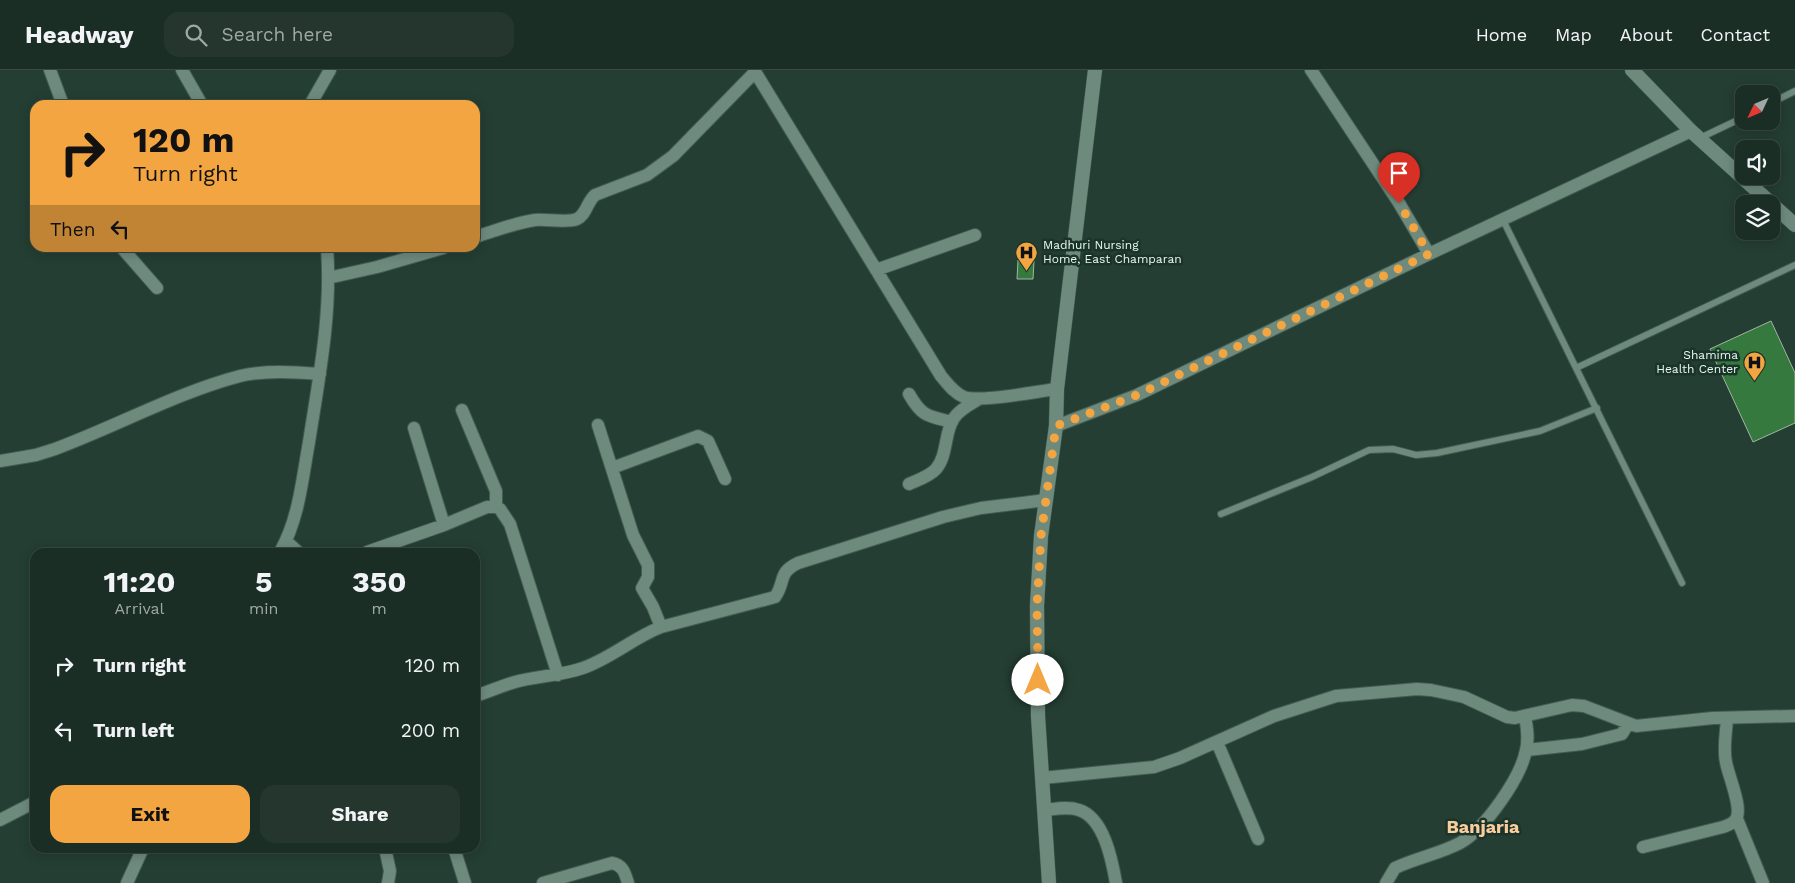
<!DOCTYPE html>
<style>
body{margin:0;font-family:"Work Sans",sans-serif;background:#24362e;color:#f1f3f6;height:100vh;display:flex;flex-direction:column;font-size:19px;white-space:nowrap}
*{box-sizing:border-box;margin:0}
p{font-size:16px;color:#a0a8a7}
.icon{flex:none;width:28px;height:28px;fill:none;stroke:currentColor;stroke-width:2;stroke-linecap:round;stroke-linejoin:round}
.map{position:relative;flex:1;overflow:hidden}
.side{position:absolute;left:30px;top:478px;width:450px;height:305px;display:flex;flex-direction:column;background:#1b2e26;border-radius:15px;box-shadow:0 2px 12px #0003,0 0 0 1px #394a43}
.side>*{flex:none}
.hud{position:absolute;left:30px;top:30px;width:450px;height:152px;border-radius:15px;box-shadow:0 2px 12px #0003,0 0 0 1px #394a43;background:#f2a541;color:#111;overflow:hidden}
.needle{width:32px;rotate:226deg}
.controls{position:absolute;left:1735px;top:15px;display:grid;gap:10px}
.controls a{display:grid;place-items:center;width:45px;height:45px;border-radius:10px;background:#1b2e26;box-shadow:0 2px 12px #0003,0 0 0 1px #394a43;font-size:25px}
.pin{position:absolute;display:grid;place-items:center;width:42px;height:42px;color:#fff;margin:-51px -21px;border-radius:50% 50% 50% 0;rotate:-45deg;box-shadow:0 0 5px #0007}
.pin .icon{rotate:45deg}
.me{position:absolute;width:55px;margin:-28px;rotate:0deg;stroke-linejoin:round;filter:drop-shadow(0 0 4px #0008)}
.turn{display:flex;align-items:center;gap:18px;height:105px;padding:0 20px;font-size:22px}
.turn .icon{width:65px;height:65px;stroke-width:2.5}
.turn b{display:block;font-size:35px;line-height:42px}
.then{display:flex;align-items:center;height:48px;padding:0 20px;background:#0003;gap:10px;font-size:19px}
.eta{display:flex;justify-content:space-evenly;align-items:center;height:85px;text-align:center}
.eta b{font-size:30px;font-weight:700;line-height:35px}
.cta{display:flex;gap:10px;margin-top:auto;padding:10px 20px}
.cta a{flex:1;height:58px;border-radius:15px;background:#f2a541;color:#111;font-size:20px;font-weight:700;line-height:58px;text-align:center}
.cta a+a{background:#24362e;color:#f1f3f6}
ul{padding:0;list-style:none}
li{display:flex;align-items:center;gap:15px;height:65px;padding:0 20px}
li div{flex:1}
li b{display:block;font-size:19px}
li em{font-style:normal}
header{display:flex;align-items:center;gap:30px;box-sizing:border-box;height:70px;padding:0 25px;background:#1b2e26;border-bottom:1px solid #394a43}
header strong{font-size:24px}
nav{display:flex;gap:28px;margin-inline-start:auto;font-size:18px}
.search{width:350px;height:45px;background:#24362e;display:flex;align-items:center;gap:12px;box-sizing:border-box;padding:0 18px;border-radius:15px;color:#a0a8a7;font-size:19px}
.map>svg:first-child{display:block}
.building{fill:#36793f;stroke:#a0b6a1}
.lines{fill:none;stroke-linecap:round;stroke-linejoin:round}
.service-casing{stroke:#445c52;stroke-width:8}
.minor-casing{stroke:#445c52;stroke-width:14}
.tertiary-casing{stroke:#445c52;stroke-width:15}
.service{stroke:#6e8a7d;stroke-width:6}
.minor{stroke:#6e8a7d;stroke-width:12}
.tertiary{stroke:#6e8a7d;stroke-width:14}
.route{stroke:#f2a541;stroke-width:9;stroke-dasharray:0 16.2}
.labels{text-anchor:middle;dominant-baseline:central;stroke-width:5;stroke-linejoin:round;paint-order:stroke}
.poi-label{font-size:12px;fill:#e8f8f0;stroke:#1a3429;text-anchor:start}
.district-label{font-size:18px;font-weight:bold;fill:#f9cd9d;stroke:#1a3429}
</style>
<header>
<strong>Headway</strong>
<div class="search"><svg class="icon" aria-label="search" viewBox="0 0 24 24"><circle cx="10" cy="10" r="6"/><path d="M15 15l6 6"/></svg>Search here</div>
<nav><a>Home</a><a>Map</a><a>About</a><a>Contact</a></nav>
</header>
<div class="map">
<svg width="1795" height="813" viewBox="0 0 1795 813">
<rect width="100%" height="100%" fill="#243e33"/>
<path class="building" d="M1018,190l16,1 -1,18h-16z
M1771,251l24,52v50l-42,19 -43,-93z"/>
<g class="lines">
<defs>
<path id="service" d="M1771,33l24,-12
M1700,68l44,-21
M1503,150l179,363
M1576,298l219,-103
M1221,444l91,-37 57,-27 24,-1 23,6 21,-2 103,-22 57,-23"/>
<path id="minor" d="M50,0l13,35
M182,0l20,35
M754,0l187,306c6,7 13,17 23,21 16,6 74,-6 93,-8
M1311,0l88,133 30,51
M310,35l20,-35
M475,167c20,-6 39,-14 60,-17 11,-1 33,3 42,-1 9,-4 10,-17 18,-24l52,-20 26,-19 82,-84
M122,178l35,40
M876,200l99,-35
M328,208l49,-11 66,-19
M909,324c13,23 19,22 43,28
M462,340l34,81v16
M598,355l35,110 15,30v12l-6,11 11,19 8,20
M1056,356l81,-31 292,-141 262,-123
M414,358l30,97
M0,391l36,-6 19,-6c62,-23 121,-56 185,-73 26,-6 54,-4 80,-2
M612,398l86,-32 10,5 17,38
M909,414c9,-4 21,-8 27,-15 12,-14 8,-37 18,-51 6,-9 17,-14 25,-19
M286,471l12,11
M280,482c19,-33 22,-72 29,-110 10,-64 23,-130 18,-194
M367,482l77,-27 43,-18h9l4,2 10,15 48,151
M475,626c13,-4 26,-10 40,-14 22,-6 45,-6 68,-14 28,-10 50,-30 78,-41l114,-30c11,-15 2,-24 23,-34l145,-46 38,-9 65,-8
M1217,672l41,97
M1527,680l55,-6 40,-10 6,-10
M1042,708l112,-11 26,-9 94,-42 62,-20 81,-7 14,1 33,7 43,20 8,1 57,-13 12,1 52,20 77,-8 82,-2
M1044,740c11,-1 24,-4 35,0 25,8 33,50 37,73
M1737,749l26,64
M0,750l35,-18
M1643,777l80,-20c5,-2 10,-3 13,-8 7,-11 -8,-44 -10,-57 -3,-13 0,-29 1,-43
M385,778l5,23 -2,12
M454,778l11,35
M127,813l16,-35
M543,813l69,-20c11,2 13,10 16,20
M1386,813l9,-15c21,-10 44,-14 65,-25 24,-13 61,-65 66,-93 3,-11 1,-23 -1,-34"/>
<path id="tertiary" d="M1632,0l59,61 104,94
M1049,813l-11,-167 -1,-110 4,-70 15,-110 1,-37 38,-319"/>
</defs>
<use href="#service" class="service-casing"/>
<use href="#minor" class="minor-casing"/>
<use href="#tertiary" class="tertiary-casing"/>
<use href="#service" class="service"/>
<use href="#minor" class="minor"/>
<use href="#tertiary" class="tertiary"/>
</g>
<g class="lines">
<path class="route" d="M1038,610l-1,-74 4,-70 15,-110 81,-31 292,-141 -30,-51"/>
</g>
<defs>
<symbol id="hospital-pin" viewBox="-11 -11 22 30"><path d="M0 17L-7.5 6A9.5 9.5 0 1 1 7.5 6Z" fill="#f2a541" stroke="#1a3429"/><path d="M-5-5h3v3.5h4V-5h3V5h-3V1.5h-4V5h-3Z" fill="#111"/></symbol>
</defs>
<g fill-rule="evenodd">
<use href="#hospital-pin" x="1014" y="170" width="25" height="34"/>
<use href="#hospital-pin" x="1742" y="280" width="25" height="34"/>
</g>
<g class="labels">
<g class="poi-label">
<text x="1043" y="175">Madhuri Nursing<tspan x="1043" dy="14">Home, East Champaran</tspan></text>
<text x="1738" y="285" text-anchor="end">Shamima<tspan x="1738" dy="14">Health Center</tspan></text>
</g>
<g class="district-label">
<text x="1483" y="756">Banjaria</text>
</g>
</g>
</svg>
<div class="controls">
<a><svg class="needle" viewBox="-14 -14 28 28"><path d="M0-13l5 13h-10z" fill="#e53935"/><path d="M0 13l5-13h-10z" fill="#a0a8a7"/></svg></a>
<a><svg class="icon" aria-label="sound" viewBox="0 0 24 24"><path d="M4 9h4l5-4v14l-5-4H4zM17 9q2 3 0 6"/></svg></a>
<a><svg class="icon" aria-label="layers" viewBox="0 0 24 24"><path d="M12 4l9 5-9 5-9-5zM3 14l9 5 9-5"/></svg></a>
</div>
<div class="pin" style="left:1399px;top:133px;background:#d93025"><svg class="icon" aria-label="arrive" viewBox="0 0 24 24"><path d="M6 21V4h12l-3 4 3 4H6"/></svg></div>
<svg class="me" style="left:1038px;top:610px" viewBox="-20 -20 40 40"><circle r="19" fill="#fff"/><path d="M0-13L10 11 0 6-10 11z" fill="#f2a541"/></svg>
<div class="hud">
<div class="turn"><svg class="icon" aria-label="right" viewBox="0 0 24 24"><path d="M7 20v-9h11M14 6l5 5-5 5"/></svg><div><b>120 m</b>Turn right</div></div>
<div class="then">Then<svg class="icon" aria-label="left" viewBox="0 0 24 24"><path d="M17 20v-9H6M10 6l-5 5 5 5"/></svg></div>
</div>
<section class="side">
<div class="eta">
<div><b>11:20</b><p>Arrival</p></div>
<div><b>5</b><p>min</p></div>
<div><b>350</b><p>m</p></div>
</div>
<ul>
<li><svg class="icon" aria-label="right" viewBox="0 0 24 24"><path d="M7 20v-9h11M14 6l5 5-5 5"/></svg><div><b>Turn right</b></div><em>120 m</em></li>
<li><svg class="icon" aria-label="left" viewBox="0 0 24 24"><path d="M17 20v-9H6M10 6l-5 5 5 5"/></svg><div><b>Turn left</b></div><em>200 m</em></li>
</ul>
<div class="cta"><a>Exit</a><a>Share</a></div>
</section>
</div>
